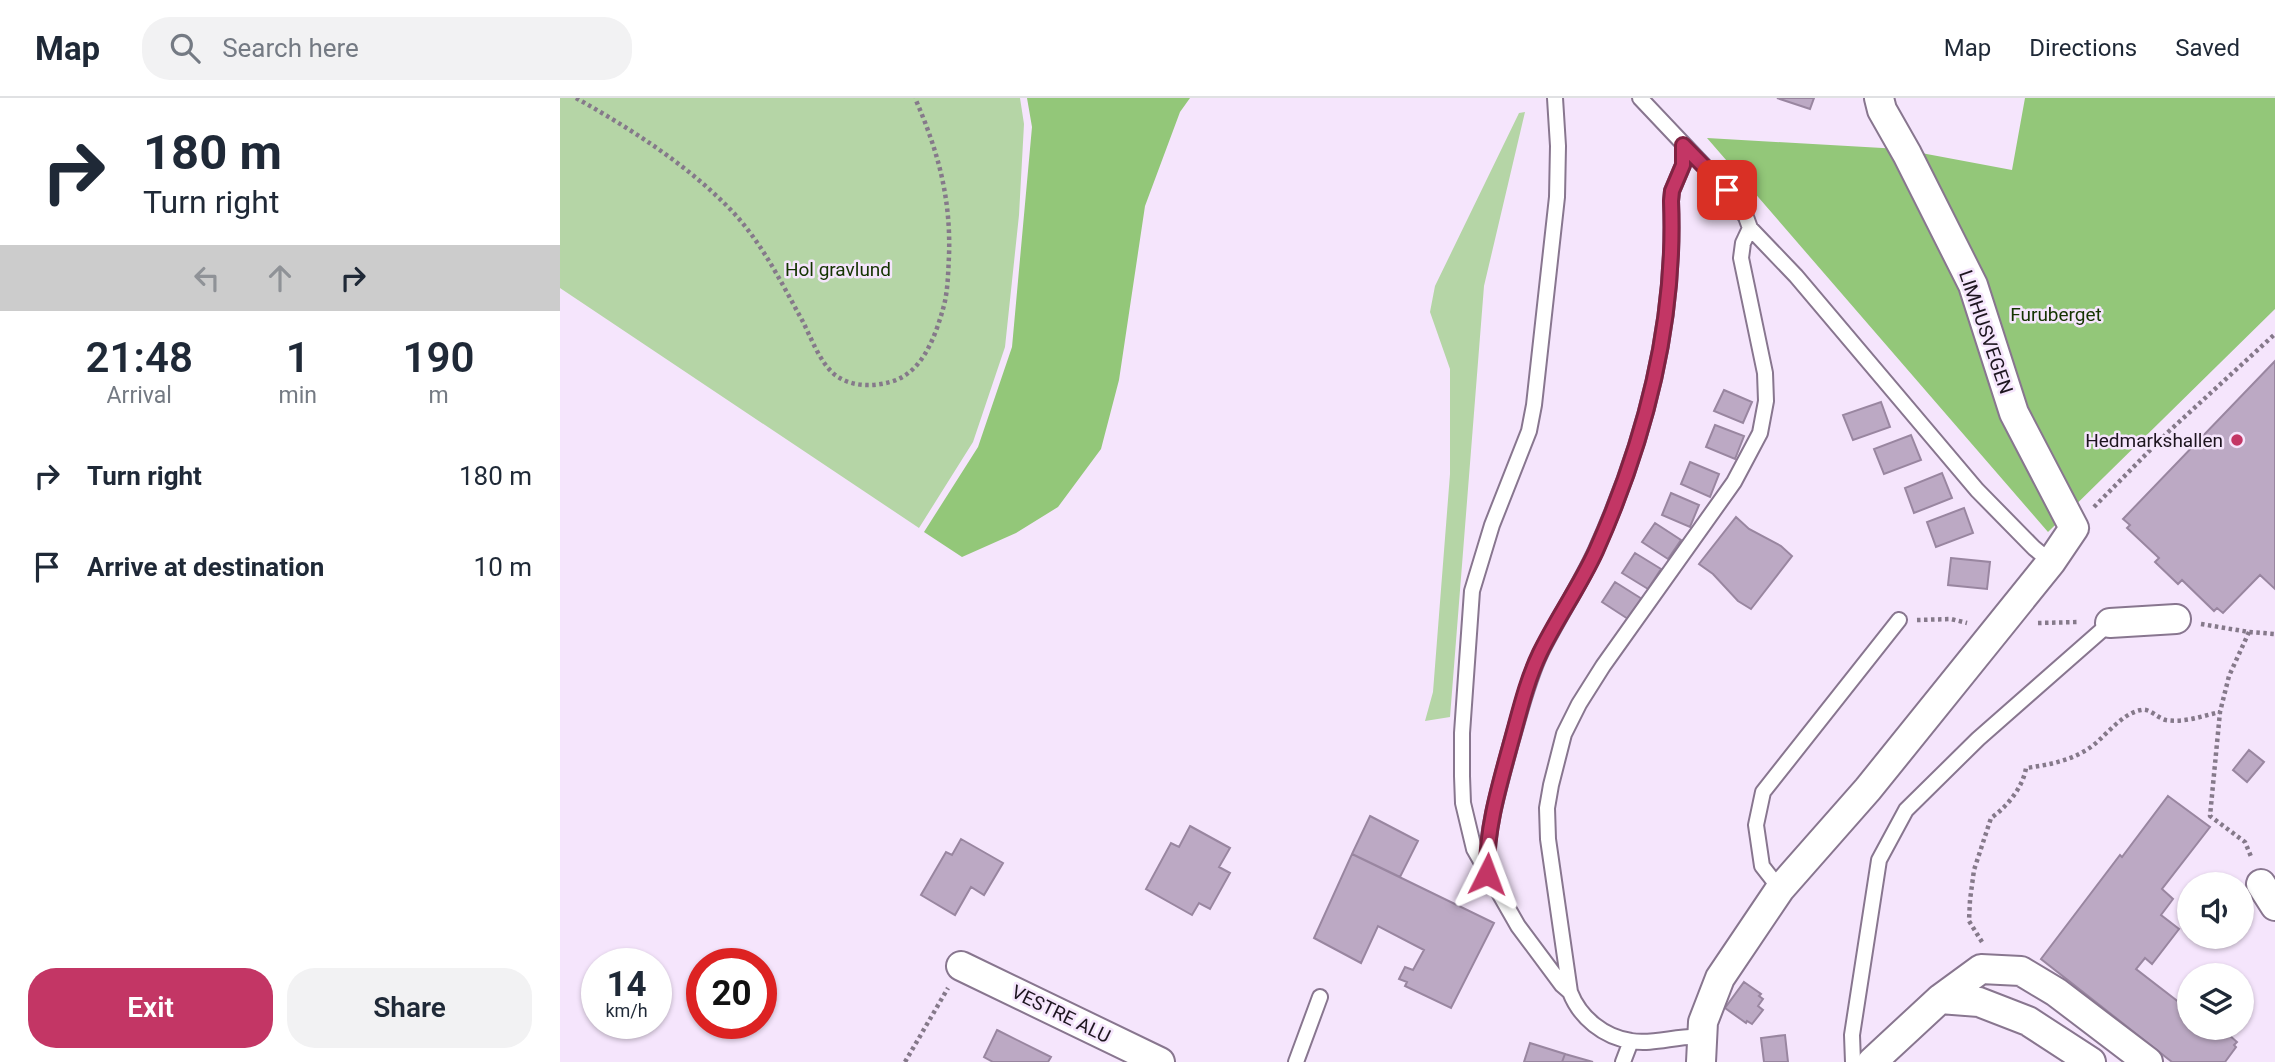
<!DOCTYPE html>
<style>
body{margin:0;font-family:Roboto,sans-serif;background:#f2f2f3;color:#1f2937;height:100vh;display:flex;flex-direction:column;font-size:26px;white-space:nowrap}
*{box-sizing:border-box;margin:0}
p{font-size:23px;color:#747a83}
.icon{flex:none;width:38px;height:38px;fill:none;stroke:currentColor;stroke-width:2;stroke-linecap:round;stroke-linejoin:round}
.map{position:relative;flex:1;overflow:hidden}
.side{display:flex;flex-direction:column;background:#fff;width:560px}
.side>*{flex:none}
.banner{background:#fff;color:#1f2937;overflow:hidden}
.controls{position:absolute;left:1617px;top:774px;display:grid;gap:14px}
.controls a{display:grid;place-items:center;width:77px;height:77px;border-radius:50%;background:#fff;box-shadow:0 2px 5px #0004;font-size:35px}
.speed{position:absolute;left:21px;top:850px;display:flex;gap:14px;font-size:35px;font-weight:700;text-align:center}
.speed>*{display:grid;place-content:center;width:91px;height:91px;border-radius:50%;background:#fff;box-shadow:0 2px 5px #0004;line-height:1}
.speed small{font-size:18px;font-weight:400}
.speed .limit{border:10px solid #d22;background:#fff;color:#111}
.pin{position:absolute;display:grid;place-items:center;width:60px;height:60px;color:#fff;margin:-30px;border-radius:14px;box-shadow:0 4px 10px #0006}
.me{position:absolute;width:77px;margin:-38px;rotate:3deg;stroke-linejoin:round;filter:drop-shadow(0 0 5px #0008)}
.turn{display:flex;align-items:center;gap:24px;height:147px;padding:0 28px;font-size:32px}
.turn .icon{width:91px;height:91px;stroke-width:2.5}
.turn b{display:block;font-size:49px;line-height:60px}
.lanes{display:flex;align-items:center;height:66px;padding:0 28px;background:#0003;justify-content:center;gap:35px;direction:ltr}
.lanes .off{opacity:.35}
.eta{display:flex;justify-content:space-evenly;align-items:center;height:119px;text-align:center}
.eta b{font-size:42px;font-weight:600;line-height:49px}
.cta{display:flex;gap:14px;margin-top:auto;padding:14px 28px}
.cta a{flex:1;height:80px;border-radius:28px;background:#c33665;color:#fff;font-size:28px;font-weight:600;line-height:80px;text-align:center}
.cta a+a{background:#f2f2f3;color:#1f2937}
ul{padding:0;list-style:none}
li{display:flex;align-items:center;gap:21px;height:91px;padding:0 28px}
li div{flex:1}
li b{display:block;font-size:26px}
li em{font-style:normal}
header{display:flex;align-items:center;gap:42px;box-sizing:border-box;height:98px;padding:0 35px;background:#fff;border-bottom:2px solid #e0e1e3}
header strong{font-size:33px}
nav{display:flex;gap:38px;margin-inline-start:auto;font-size:24px}
.search{width:490px;height:63px;background:#f2f2f3;display:flex;align-items:center;gap:18px;box-sizing:border-box;padding:0 24px;border-radius:28px;color:#747a83;font-size:26px}
main{display:flex;flex:1;min-height:0}
.map>svg:first-child{display:block}
.green{fill:#b5d5a6}
.forest{fill:#93c779}
.building{fill:#bca9c4;stroke:#9986a0;stroke-width:2}
.lines{fill:none;stroke-linecap:round;stroke-linejoin:round}
.lane-casing{stroke:#88768f;stroke-width:18}
.street-casing{stroke:#88768f;stroke-width:32}
.path{stroke:#85798a;stroke-width:4.5;stroke-dasharray:3.5 3.5;stroke-linecap:butt}
.lane{stroke:#fff;stroke-width:14}
.street{stroke:#fff;stroke-width:28}
.route-casing{stroke:#7f2342;stroke-width:18}
.route{stroke:#c33665;stroke-width:12}
.poi-dot{fill:#c33665;stroke:#f5e5fc;stroke-width:2.5}
.labels{text-anchor:middle;dominant-baseline:central;stroke-width:5;stroke-linejoin:round;paint-order:stroke}
.park-label{font-size:19px;fill:#143400;stroke:#f5e5fc}
.street-label{font-size:19px;fill:#1d151f;stroke:#f5e5fc}
.poi-label{font-size:19px;fill:#1d151f;stroke:#f5e5fc;text-anchor:end}
</style>
<header>
<strong>Map</strong>
<div class="search"><svg class="icon" aria-label="search" viewBox="0 0 24 24"><circle cx="10" cy="10" r="6"/><path d="M15 15l6 6"/></svg>Search here</div>
<nav><a>Map</a><a>Directions</a><a>Saved</a></nav>
</header>
<main>
<section class="side">
<div class="banner">
<div class="turn"><svg class="icon" aria-label="right" viewBox="0 0 24 24"><path d="M7 20v-9h11M14 6l5 5-5 5"/></svg><div><b>180 m</b>Turn right</div></div>
<div class="lanes"><svg class="icon off" aria-label="left" viewBox="0 0 24 24"><path d="M17 20v-9H6M10 6l-5 5 5 5"/></svg><svg class="icon off" aria-label="ahead" viewBox="0 0 24 24"><path d="M12 20V5M6 11l6-6 6 6"/></svg><svg class="icon" aria-label="right" viewBox="0 0 24 24"><path d="M7 20v-9h11M14 6l5 5-5 5"/></svg></div>
</div>
<div class="eta">
<div><b>21:48</b><p>Arrival</p></div>
<div><b>1</b><p>min</p></div>
<div><b>190</b><p>m</p></div>
</div>
<ul>
<li><svg class="icon" aria-label="right" viewBox="0 0 24 24"><path d="M7 20v-9h11M14 6l5 5-5 5"/></svg><div><b>Turn right</b></div><em>180 m</em></li>
<li><svg class="icon" aria-label="arrive" viewBox="0 0 24 24"><path d="M6 21V4h12l-3 4 3 4H6"/></svg><div><b>Arrive at destination</b></div><em>10 m</em></li>
</ul>
<div class="cta"><a>Exit</a><a>Share</a></div>
</section>
<div class="map">
<svg width="1715" height="964" viewBox="0 0 1715 964">
<rect width="100%" height="100%" fill="#f5e5fc"/>
<path class="green" d="M0,0h460l4,26 -5,91 -14,132 -32,95 -54,86 -359,-240z
M965,14l-41,174 -34,431 -25,4 8,-29 17,-218v-105l-20,-57 5,-26 84,-173z"/>
<path class="forest" d="M467,0h163l-10,14 -35,94 -26,174 -18,69 -43,58 -42,26 -54,24 -38,-25 54,-85 34,-100 20,-220z
M1465,0h250v211l-227,223 -341,-394 193,11 112,21z"/>
<path class="building" d="M1217,0h37l-4,11z
M1715,263v228l-15,-14 -37,38 -6,-5 -3,3 -32,-31 -4,4 -23,-22 4,-4 -32,-30 3,-3 -7,-6z
M1164,292l28,12 -9,21 -29,-12z
M1321,304l9,25 -37,13 -10,-25z
M1155,327l29,11 -9,23 -29,-12z
M1351,337l10,25 -37,14 -10,-25z
M1130,364l29,12 -9,23 -29,-13z
M1382,375l10,25 -38,15 -9,-25z
M1111,395l28,12 -9,22 -28,-12z
M1404,410l9,25 -37,14 -9,-25z
M1176,419l13,12 32,17 11,10 -41,53 -13,-8 -25,-27 -14,-10z
M1095,425l26,17 -13,19 -26,-17z
M1075,455l26,16 -13,20 -26,-16z
M1391,460l39,4 -3,27 -39,-4z
M1055,484l27,17 -14,20 -26,-17z
M1689,652l15,12 -17,20 -14,-12z
M1608,698l42,31 -48,62 11,10 -12,16 18,14 -27,35 -7,-6 -9,11 53,41v17h22l13,11 4,-4 9,8 -3,3 2,2 -11,15h-53l-131,-103 79,-104 2,2z
M810,718l48,25 -18,36 -48,-23z
M630,728l40,22 -11,19 11,6 -20,36 -11,-6 -7,12 -46,-26 25,-46 8,4z
M401,741l42,24 -19,32 -13,-8 -16,28 -34,-20 25,-43 6,3z
M792,756l142,69 -43,85 -46,-22 2,-4 -8,-3 6,-12 8,3 11,-20 -46,-24 -17,37 -47,-25z
M1184,884l17,12 -2,2 4,3 -5,7 5,4 -11,14 -5,-3 -1,2 -21,-15z
M437,932l54,27 -3,5h-55l-9,-5z
M1225,937l3,27h-24l-3,-24z
M970,945l35,11 -3,8h-38z
M1005,956l28,8h-31z"/>
<g class="lines">
<defs>
<path id="lane" d="M995,0l3,48 -1,51 -23,208 -5,26 -37,94 -20,66 -10,142v43l1,27 11,46 44,77 44,59 8,7
M1080,0l87,92 19,27 4,11 46,48 181,214 57,58 17,14
M927,774c-1,-44 13,-87 24,-129 9,-30 16,-62 30,-91 17,-34 39,-67 55,-102 49,-109 80,-229 75,-349l1,-10 11,-26v-20
M1220,791l-18,-23 -6,-41 7,-33 136,-172
M1141,939c-23,-2 -47,8 -70,4 -27,-4 -51,-23 -61,-49l-22,-153 -1,-31 4,-23 13,-51 15,-30 24,-38 131,-184 26,-49 6,-32 -1,-28 -24,-115 2,-15 7,-15
M736,964l24,-65
M1063,964l8,-21
M1293,964l-1,-27 27,-175 27,-50 72,-71 132,-116"/>
<path id="street" d="M1550,525l66,-4
M1701,786l14,22
M401,868l199,96
M1380,901l41,-30 40,2 35,21 92,70
M1141,964l2,-40 17,-44 60,-89 88,-100 183,-227 23,-34 -60,-115 -41,-128 -66,-131 -25,-44 -3,-12
M1312,964l68,-63 39,3 49,19 63,41"/>
</defs>
<use href="#lane" class="lane-casing"/>
<use href="#street" class="street-casing"/>
<path class="path" d="M16,0c55,31 110,66 154,111 31,32 51,73 72,111 9,17 17,41 32,54 16,13 38,13 56,8 32,-8 45,-45 53,-73 5,-17 5,-35 6,-53 2,-58 -11,-105 -34,-158
M1534,409l73,-74 108,-99
M1357,522l34,-1 16,4
M1478,525l40,-1
M1641,526l48,8 26,2
M1689,534l-20,44 -9,36 -10,104 35,26 7,17
M1422,844l-13,-21 1,-21 4,-30 17,-52c16,-11 32,-31 35,-50 22,-3 43,-7 62,-19 17,-11 32,-35 53,-39 9,-2 16,8 25,10 18,3 36,-4 54,-8
M345,964l43,-74"/>
<use href="#lane" class="lane"/>
<use href="#street" class="street"/>
</g>
<g class="lines">
<defs>
<path id="route" d="M927,776c-1,-46 13,-91 25,-135 8,-29 15,-59 28,-86 17,-35 40,-67 56,-102 49,-110 80,-230 75,-350l1,-10 11,-26v-20l44,45"/>
</defs>
<use href="#route" class="route-casing"/>
<use href="#route" class="route"/>
</g>
<circle class="poi-dot" cx="1677" cy="342" r="7"/>
<g class="labels">
<g class="park-label">
<text x="278" y="171">Hol gravlund</text>
<text x="1496" y="216">Furuberget</text>
</g>
<g class="street-label">
<text transform="translate(1426 234) rotate(71)">LIMHUSVEGEN</text>
<text transform="translate(501 916) rotate(26)">VESTRE ALU</text>
</g>
<g class="poi-label">
<text x="1663" y="342">Hedmarkshallen</text>
</g>
</g>
</svg>
<div class="controls">
<a><svg class="icon" aria-label="sound" viewBox="0 0 24 24"><path d="M4 9h4l5-4v14l-5-4H4zM17 9q2 3 0 6"/></svg></a>
<a><svg class="icon" aria-label="layers" viewBox="0 0 24 24"><path d="M12 4l9 5-9 5-9-5zM3 14l9 5 9-5"/></svg></a>
</div>
<div class="speed"><div>14<small>km/h</small></div><div class="limit">20</div></div>
<div class="pin" style="left:1167px;top:92px;background:#d93025"><svg class="icon" aria-label="arrive" viewBox="0 0 24 24"><path d="M6 21V4h12l-3 4 3 4H6"/></svg></div>
<svg class="me" style="left:927px;top:776px" viewBox="-20 -20 40 40"><path d="M0-17L14 15 0 8-14 15z" fill="#c33665" stroke="#fff" stroke-width="4"/></svg>
</div>
</main>
